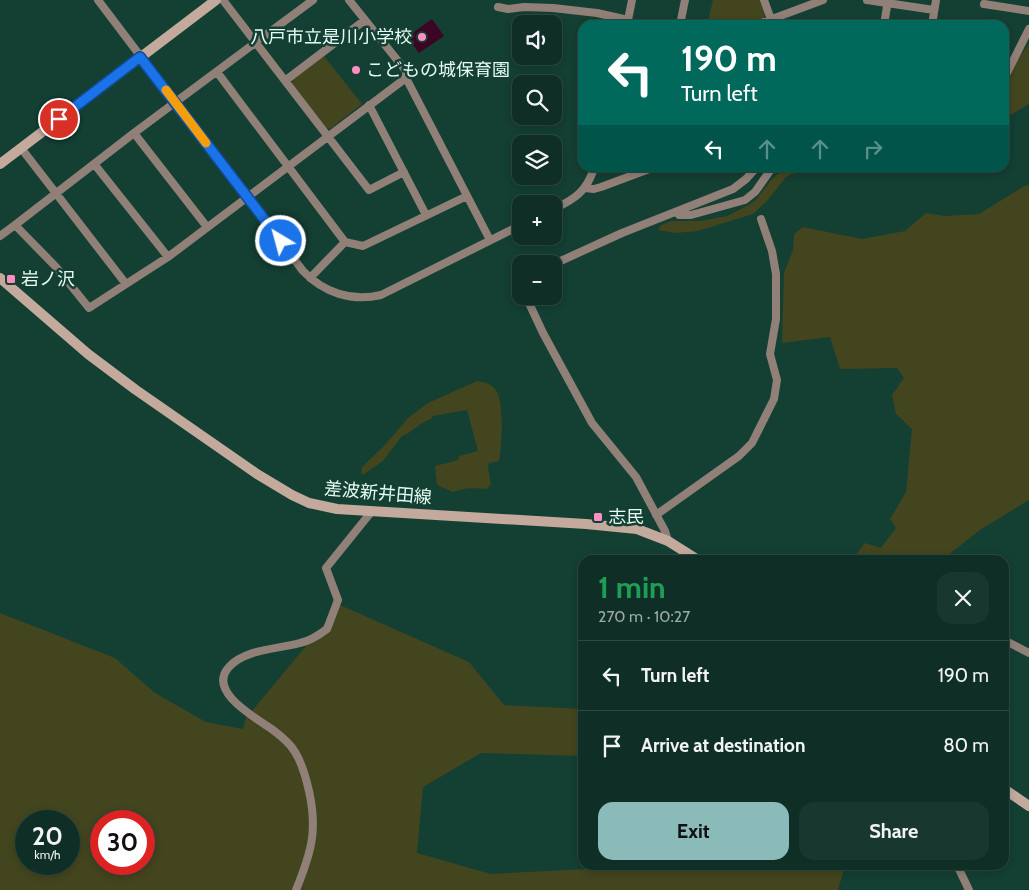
<!DOCTYPE html>
<meta charset="utf-8">
<style>
body{margin:0;font-family:Cabin,"Noto Sans JP",sans-serif;background:#18372e;color:#f1f3f6;height:100vh;display:flex;flex-direction:column;font-size:19px;white-space:nowrap}
*{box-sizing:border-box;margin:0}
p{font-size:16px;color:#9ba9a7}
.icon{flex:none;width:28px;height:28px;fill:none;stroke:currentColor;stroke-width:2;stroke-linecap:round;stroke-linejoin:round}
.map{position:relative;flex:1;overflow:hidden}
.drawer{position:absolute;left:578px;top:555px;width:431px;height:315px;display:flex;flex-direction:column;background:#0f2f26;border-radius:15px;box-shadow:0 2px 8px #0003,0 0 0 1px #2f4a43}
.drawer>*{flex:none}
.top-card{position:absolute;left:578px;top:20px;width:431px;height:152px;border-radius:15px;box-shadow:0 2px 8px #0003,0 0 0 1px #2f4a43;background:#00695c;color:#fff;overflow:hidden}
.controls{position:absolute;left:512px;top:15px;display:grid;gap:10px}
.controls a{display:grid;place-items:center;width:50px;height:50px;border-radius:10px;background:#0f2f26;box-shadow:0 2px 8px #0003,0 0 0 1px #2f4a43;font-size:25px}
.speed{position:absolute;left:15px;top:810px;display:flex;gap:10px;font-size:25px;font-weight:700;text-align:center}
.speed>*{display:grid;place-content:center;width:65px;height:65px;border-radius:50%;background:#0f2f26;box-shadow:0 2px 8px #0003,0 0 0 1px #2f4a43;line-height:1}
.speed small{font-size:12px;font-weight:400}
.speed .limit{border:8px solid #d22;background:#fff;color:#111}
.pin{position:absolute;display:grid;place-items:center;width:42px;height:42px;color:#fff;margin:-21px;border:2px solid #fff;border-radius:50%;box-shadow:0 1px 5px #0007}
.me{position:absolute;width:55px;margin:-28px;rotate:323deg;stroke-linejoin:round;filter:drop-shadow(0 0 4px #0008)}
.turn{display:flex;align-items:center;gap:18px;height:105px;padding:0 20px;font-size:22px}
.turn .icon{width:65px;height:65px;stroke-width:2.5}
.turn b{display:block;font-size:35px;line-height:42px}
.lanes{display:flex;align-items:center;height:48px;padding:0 20px;background:#0003;justify-content:center;gap:25px;direction:ltr}
.lanes .off{opacity:.35}
.round{display:grid;place-items:center;flex:none;width:52px;height:52px;border-radius:15px;background:#18372e}
.overview{display:flex;align-items:center;justify-content:space-between;height:85px;padding:0 20px}
h1{font-size:30px;font-weight:700;line-height:38px;color:#1e9e55}
.cta{display:flex;gap:10px;margin-top:auto;padding:10px 20px}
.cta a{flex:1;height:58px;border-radius:15px;background:#8bbbb9;color:#111;font-size:20px;font-weight:700;line-height:58px;text-align:center}
.cta a+a{background:#18372e;color:#f1f3f6}
ul{padding:0;list-style:none}
li{display:flex;align-items:center;gap:15px;height:70px;padding:0 20px;border-top:1px solid #2f4a43}
li div{flex:1}
li b{display:block;font-size:19px}
li em{font-style:normal}
.map>svg:first-child{display:block}
.green{fill:#43451e;fill-rule:evenodd}
.water{fill:#3b0523}
.lines{fill:none;stroke-linecap:round;stroke-linejoin:round}
.street{stroke:#908078;stroke-width:8}
.secondary{stroke:#c3aa9c;stroke-width:10}
.route-casing{stroke:#114b97;stroke-width:12}
.route{stroke:#1a73e8;stroke-width:9}
.slow{stroke:#f59e0b;stroke-width:9}
.poi-dot{fill:#fc8fc2;stroke:#143f33;stroke-width:2}
.labels{text-anchor:middle;dominant-baseline:central;stroke-width:5;stroke-linejoin:round;paint-order:stroke}
.poi-label{font-size:18px;fill:#e5fbf3;stroke:#143f33;text-anchor:start}
.street-label{font-size:18px;fill:#e5fbf3;stroke:#143f33}
</style>
<div class="map">
<svg width="1029" height="890" viewBox="0 0 1029 890">
<rect width="100%" height="100%" fill="#143f33"/>
<path class="green" d="M713,0h47l5,14 -1,5 -18,6h-39z
M1029,43v61l-25,15v-28l14,-31z
M324,56l38,48 -32,25 -4,-1 -34,-43 1,-6z
M784,168h43l-36,6 -6,4 -18,23 -14,13 -55,17 -22,2 -18,-3 3,-5 11,-4h28l27,-5 20,-10 9,-6 15,-20z
M1029,185v315l-49,30 -38,30h-90l13,-17 16,5 15,-20 -6,-9 16,-27 6,-63 -16,-15 -4,-19 12,-17 -7,-10 -57,1 -10,-32 -48,6 2,-70 9,-23 1,-16 9,-7 59,12 43,-8 21,-18 19,3 34,-2 45,-28z
M477,381c8,1 16,3 20,11 7,12 5,56 2,69l-10,2 -1,6 3,15 -4,5c-11,-1 -23,-2 -34,3l-16,-7 -2,-19 23,-6 1,-4 19,-5 -11,-41 -34,6 -2,3 -9,4 -15,11 -5,2 -19,25 -19,13h-3l1,-7 22,-21 24,-28 20,-15z
M340,605l129,57 35,43 78,4v47l-101,-3 -58,34 -6,66 74,21 114,-6 103,2 5,-5h132l-7,25h-838v-277l115,45 40,35 51,29 37,7 3,-11zM26,821h43v43h-43zM101,821h43v43h-43z"/>
<path class="water" d="M432,19l12,17 -25,17 -12,-16z"/>
<g class="lines">
<path class="street" d="M98,0l205,271c21,22 49,31 78,24l140,-70
M223,0l146,190 35,-18
M349,0l57,71v7l84,162
M764,0l9,25
M867,0l67,10
M984,4l45,7
M498,7l10,2 16,-2 29,1 44,5 31,7
M627,25l5,-25
M680,25l5,-25
M756,25l67,-25
M884,25l4,-25
M932,25l4,-25
M217,72l128,170 18,4 104,-50
M1004,79l25,-50
M286,80l79,-60
M369,105l57,110
M134,133l73,94
M21,148l105,136
M95,165l73,92
M585,188l9,1 7,-2 51,-19
M554,209c21,-10 33,-18 40,-41
M676,212l3,3h12l54,-15 10,-8 17,-24
M15,225l119,-92 179,-133
M0,236l15,-11 41,42 33,41 79,-51 238,-179
M554,264l68,-31 111,-44 13,-10 10,-11
M310,278l35,-36
M528,296l1,7 14,30 49,90 44,54 29,54 3,10
M656,515l83,-59 13,-13 22,-44 3,-19 -7,-26 6,-35v-45l-4,-23 -11,-32
M1004,640l25,13
M957,865l12,25
M296,890c15,-37 22,-59 13,-99 -3,-13 -7,-28 -14,-39 -5,-9 -14,-16 -22,-22 -15,-11 -67,-38 -44,-63 16,-18 49,-18 71,-24 10,-2 19,-8 27,-14l11,-29 -12,-32 46,-57"/>
<path class="secondary" d="M0,164l216,-164
M0,278l88,76 48,36 121,84 35,21 17,8 28,6 249,15 51,5 31,12 30,19
M1004,789l25,17"/>
</g>
<g class="lines">
<defs>
<path id="route" d="M59,119l81,-62 141,184"/>
</defs>
<use href="#route" class="route-casing"/>
<use href="#route" class="route"/>
<path class="slow" d="M166,90l40,53"/>
</g>
<g class="poi-dot">
<circle cx="422" cy="37" r="5"/>
<circle cx="356" cy="70" r="5"/>
<rect x="6" y="274" width="10" height="10" rx="2.5"/>
<rect x="593" y="512" width="10" height="10" rx="2.5"/>
</g>
<g class="labels">
<g class="poi-label">
<text x="412" y="37" text-anchor="end">八戸市立是川小学校</text>
<text x="366" y="70">こどもの城保育園</text>
<text x="21" y="279">岩ノ沢</text>
<text x="608" y="517">志民</text>
</g>
<g class="street-label">
<text transform="translate(378 493) rotate(5)">差波新井田線</text>
</g>
</g>
</svg>
<div class="controls">
<a><svg class="icon" aria-label="sound" viewBox="0 0 24 24"><path d="M4 9h4l5-4v14l-5-4H4zM17 9q2 3 0 6"/></svg></a>
<a><svg class="icon" aria-label="search" viewBox="0 0 24 24"><circle cx="10" cy="10" r="6"/><path d="M15 15l6 6"/></svg></a>
<a><svg class="icon" aria-label="layers" viewBox="0 0 24 24"><path d="M12 4l9 5-9 5-9-5zM3 14l9 5 9-5"/></svg></a>
<a>+</a>
<a>−</a>
</div>
<div class="speed"><div>20<small>km/h</small></div><div class="limit">30</div></div>
<div class="pin" style="left:59px;top:119px;background:#d93025"><svg class="icon" aria-label="arrive" viewBox="0 0 24 24"><path d="M6 21V4h12l-3 4 3 4H6"/></svg></div>
<svg class="me" style="left:281px;top:241px" viewBox="-20 -20 40 40"><circle r="17" fill="#1a73e8" stroke="#fff" stroke-width="3"/><path d="M0-11L8 9 0 5-8 9z" fill="#fff"/></svg>
<div class="top-card">
<div class="turn"><svg class="icon" aria-label="left" viewBox="0 0 24 24"><path d="M17 20v-9H6M10 6l-5 5 5 5"/></svg><div><b>190 m</b>Turn left</div></div>
<div class="lanes"><svg class="icon" aria-label="left" viewBox="0 0 24 24"><path d="M17 20v-9H6M10 6l-5 5 5 5"/></svg><svg class="icon off" aria-label="ahead" viewBox="0 0 24 24"><path d="M12 20V5M6 11l6-6 6 6"/></svg><svg class="icon off" aria-label="ahead" viewBox="0 0 24 24"><path d="M12 20V5M6 11l6-6 6 6"/></svg><svg class="icon off" aria-label="right" viewBox="0 0 24 24"><path d="M7 20v-9h11M14 6l5 5-5 5"/></svg></div>
</div>
<section class="drawer">
<div class="overview"><div><h1>1 min</h1><p>270 m · 10:27</p></div><a class="round"><svg class="icon" aria-label="close" viewBox="0 0 24 24"><path d="M6 6l12 12M18 6L6 18"/></svg></a></div>
<ul>
<li><svg class="icon" aria-label="left" viewBox="0 0 24 24"><path d="M17 20v-9H6M10 6l-5 5 5 5"/></svg><div><b>Turn left</b></div><em>190 m</em></li>
<li><svg class="icon" aria-label="arrive" viewBox="0 0 24 24"><path d="M6 21V4h12l-3 4 3 4H6"/></svg><div><b>Arrive at destination</b></div><em>80 m</em></li>
</ul>
<div class="cta"><a>Exit</a><a>Share</a></div>
</section>
</div>
